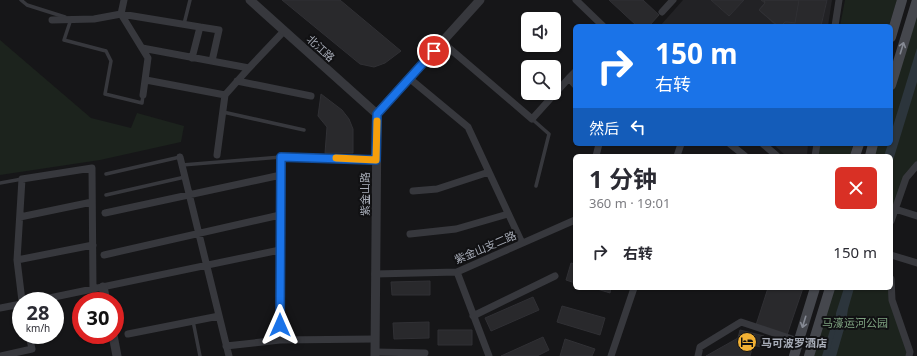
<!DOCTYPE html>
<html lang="zh">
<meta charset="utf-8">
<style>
body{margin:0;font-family:"Noto Sans","Noto Sans SC",sans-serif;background:#f7f7f7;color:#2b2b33;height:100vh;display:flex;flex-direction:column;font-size:15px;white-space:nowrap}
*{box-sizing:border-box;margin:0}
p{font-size:13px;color:#7c7c81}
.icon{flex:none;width:22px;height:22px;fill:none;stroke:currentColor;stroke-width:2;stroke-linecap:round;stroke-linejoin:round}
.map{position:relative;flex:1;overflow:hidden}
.drawer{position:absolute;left:573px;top:154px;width:320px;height:136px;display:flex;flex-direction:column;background:#fff;border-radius:6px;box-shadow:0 1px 3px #0004}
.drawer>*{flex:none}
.banner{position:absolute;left:573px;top:24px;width:320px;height:122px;border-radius:6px;box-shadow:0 1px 3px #0004;background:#1a73e8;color:#fff;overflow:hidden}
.fabs{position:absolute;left:521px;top:12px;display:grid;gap:8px}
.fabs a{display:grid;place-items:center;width:40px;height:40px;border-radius:6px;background:#fff;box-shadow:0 1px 3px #0004;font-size:20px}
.speed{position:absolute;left:12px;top:292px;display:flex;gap:8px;font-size:20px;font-weight:700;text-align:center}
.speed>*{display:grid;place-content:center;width:52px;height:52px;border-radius:50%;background:#fff;box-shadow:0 1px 3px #0004;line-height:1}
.speed small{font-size:10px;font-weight:400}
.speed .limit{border:6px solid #d22;background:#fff;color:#111}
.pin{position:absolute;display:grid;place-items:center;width:34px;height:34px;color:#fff;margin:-17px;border:2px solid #fff;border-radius:50%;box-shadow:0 1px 4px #0007}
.me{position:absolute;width:44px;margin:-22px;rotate:0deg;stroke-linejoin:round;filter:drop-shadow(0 0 3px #0008)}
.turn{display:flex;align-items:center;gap:14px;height:84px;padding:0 16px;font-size:18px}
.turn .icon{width:52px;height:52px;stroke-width:2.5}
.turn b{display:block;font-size:28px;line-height:34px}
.then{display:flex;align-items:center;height:38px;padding:0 16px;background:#0003;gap:8px;font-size:15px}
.round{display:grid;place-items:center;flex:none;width:42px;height:42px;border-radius:6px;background:#f7f7f7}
.summary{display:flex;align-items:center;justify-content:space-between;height:68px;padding:0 16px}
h1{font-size:24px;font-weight:700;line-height:30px}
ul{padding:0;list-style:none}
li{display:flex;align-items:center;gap:12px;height:60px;padding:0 16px}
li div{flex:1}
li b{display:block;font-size:15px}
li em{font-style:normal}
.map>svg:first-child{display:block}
.built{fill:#222225}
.green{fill:#1c231d}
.water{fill:#2c353c}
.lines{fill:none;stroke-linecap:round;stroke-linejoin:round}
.canal{stroke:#2c353c;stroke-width:8}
.building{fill:#29292c;stroke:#303034}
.service{stroke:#37383d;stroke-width:3.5}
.minor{stroke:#37383d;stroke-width:7}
.tertiary{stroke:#37383d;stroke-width:9}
.secondary{stroke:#45474d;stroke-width:10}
.oneway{stroke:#858993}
.route-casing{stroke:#114b97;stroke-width:10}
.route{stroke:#1a73e8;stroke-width:7}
.slow{stroke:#f59e0b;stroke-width:7}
.labels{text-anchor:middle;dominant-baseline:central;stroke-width:4;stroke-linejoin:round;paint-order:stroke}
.street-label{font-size:11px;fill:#a8adb8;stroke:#111113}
.park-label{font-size:11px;fill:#7fa381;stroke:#111113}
.poi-label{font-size:11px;font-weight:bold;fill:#a8adb8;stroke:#111113;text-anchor:start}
</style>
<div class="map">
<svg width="917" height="356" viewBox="0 0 917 356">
<rect width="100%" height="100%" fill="#161618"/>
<path class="built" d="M683,0h149l-4,26h-168z
M773,144h35l-1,12 -23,-2z"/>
<path class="green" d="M845,0h52l-8,26h-49z
M917,0v165l-11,13 -15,43v-65h-22l4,-12h18v-60z
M0,40l91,78 40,10 6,-15 47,13 -3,16 -81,18 -100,15z
M820,144h33l-3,12h-32z
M829,288h62l1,12 17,56h-100z"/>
<path class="water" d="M917,48v34l-26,85v-11h-7l4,-12h3v-11z
M844,288h10l-6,21 -2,13 -2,7 -6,6 -6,21h-10l8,-26 6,-12v-5z"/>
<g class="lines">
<path class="canal" d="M832,356l9,-31"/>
</g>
<path class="building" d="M282,0h58l61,51 -16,12 -11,4 -14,-3z
M609,0h34l16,15 -10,11h-12z
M711,0h33l-15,16z
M761,0h66l-6,26h-44l-18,-16 6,-7z
M764,0h35l-4,23 -7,-1h-3l-4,4h-3l-19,-16 6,-7z
M321,94l21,16 7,9 4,10v24h-28l2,-26 -9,-11z
M571,263l4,1v19l-9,-3z
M430,281v14h-38l-1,-13z
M594,288h17l-1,5z
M768,288h35l-16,47 -31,-10z
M533,297l6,13 -48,21 -6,-13z
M562,306l43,12 -5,17 -43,-13z
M429,322v16l-35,1 -1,-16z
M438,330h34v15h-34z
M740,330l24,6 -3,11 -8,-2 -3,11h-44l32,-18z
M543,337l6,13 -12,6h-36z
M565,339l30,10 -3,7h-32z"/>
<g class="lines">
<path class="service" d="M21,0l6,5 38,12
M71,19l-7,21 42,11 5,10 -6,33 37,9 1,-8
M184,24l6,-24
M223,112l81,18
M532,119l17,15 -13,52
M182,165l99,-8 94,2
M106,174l74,-17
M0,183l22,-4
M106,195l79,-18
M193,321l7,35"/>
<path class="minor" d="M124,0l-3,14 27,44 -5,37
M576,0l27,26
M662,12l11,-12
M52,20l42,-1 27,-5 79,13 -8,31
M835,26l4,-26
M200,27l19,3 -7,31
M442,42l90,77 37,-41
M142,48l107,20 35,-37
M575,72l-6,6 6,7
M409,78l59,49 54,116
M146,80l79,15
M237,81l74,15
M730,144l15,12
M763,144l14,12
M217,155l8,-60 24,-27
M596,156l3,-12
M677,156l4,-12
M815,156l2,-12
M180,157l49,199
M413,191l24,-2 52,-17
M895,209l22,7
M105,213l176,-38
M20,217l72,-15
M891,221l15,-43 11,-13
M410,234l46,-5 52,-15
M104,255l176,-40
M891,255l26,8
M17,260l76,-15
M457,272l32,84
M375,274l82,-2 118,-52
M891,279l1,21 18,52 -1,4
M22,301l-5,-41 5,-81 70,-11 1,121
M35,301l245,-51
M0,308l21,-4
M473,316l82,-40
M128,334l91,-18
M280,340l1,-183
M226,346l54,-6 95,-1
M375,352l50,1
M1,356l31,-7 -3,-14
M611,356l23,-68
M698,356l2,-9 41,-25 57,19"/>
<path class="tertiary" d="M250,0l127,114
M103,287l3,14
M113,335l4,21
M375,356l2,-242 103,-114"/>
<path class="secondary" d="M891,37l11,-37
M891,85l26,-85
M855,156l4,-12
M870,156l3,-12
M794,356l21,-68
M809,356l21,-68"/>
</g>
<defs><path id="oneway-shaft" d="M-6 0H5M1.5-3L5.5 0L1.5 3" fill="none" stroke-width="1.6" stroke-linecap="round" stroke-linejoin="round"/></defs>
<g class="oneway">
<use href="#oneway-shaft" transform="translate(902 48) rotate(-73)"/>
<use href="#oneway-shaft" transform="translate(804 322) rotate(107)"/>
</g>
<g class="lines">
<defs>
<path id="route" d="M280,325l1,-168 95,3 1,-46 57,-63"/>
</defs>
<use href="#route" class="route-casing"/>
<use href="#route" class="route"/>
<path class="slow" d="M336,158l40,2 1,-39"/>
</g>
<defs>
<symbol id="hotel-disc" viewBox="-11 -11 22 22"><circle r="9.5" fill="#f2b134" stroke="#111113"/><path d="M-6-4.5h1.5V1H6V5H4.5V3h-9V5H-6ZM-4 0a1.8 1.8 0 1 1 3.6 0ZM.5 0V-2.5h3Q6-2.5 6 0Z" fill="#111"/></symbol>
</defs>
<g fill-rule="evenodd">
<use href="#hotel-disc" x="736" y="331" width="22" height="22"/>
</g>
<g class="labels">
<g class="street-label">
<text transform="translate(321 48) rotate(42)">北江路</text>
<text transform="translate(364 194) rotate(-90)">紫金山路</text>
<text transform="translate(485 247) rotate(-23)">紫金山支二路</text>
</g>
<g class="park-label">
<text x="855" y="322">马濠运河公园</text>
</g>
<g class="poi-label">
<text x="761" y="342">马可波罗酒店</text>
</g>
</g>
</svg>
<div class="fabs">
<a><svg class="icon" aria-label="sound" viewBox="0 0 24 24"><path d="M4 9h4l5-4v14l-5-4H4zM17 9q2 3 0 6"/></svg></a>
<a><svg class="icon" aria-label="search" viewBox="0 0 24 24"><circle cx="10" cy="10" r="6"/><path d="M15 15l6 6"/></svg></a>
</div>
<div class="speed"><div>28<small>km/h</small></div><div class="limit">30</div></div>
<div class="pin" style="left:434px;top:51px;background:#d93025"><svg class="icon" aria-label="arrive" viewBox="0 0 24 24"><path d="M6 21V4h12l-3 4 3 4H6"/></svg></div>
<svg class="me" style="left:280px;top:325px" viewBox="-20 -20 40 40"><path d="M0-17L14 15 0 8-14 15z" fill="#1a73e8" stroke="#fff" stroke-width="4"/></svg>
<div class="banner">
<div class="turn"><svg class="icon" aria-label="right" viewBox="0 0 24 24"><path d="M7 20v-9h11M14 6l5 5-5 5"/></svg><div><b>150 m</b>右转</div></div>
<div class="then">然后<svg class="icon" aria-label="left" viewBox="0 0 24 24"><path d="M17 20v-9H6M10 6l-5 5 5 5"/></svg></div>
</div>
<section class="drawer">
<div class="summary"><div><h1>1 分钟</h1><p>360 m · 19:01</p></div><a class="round" style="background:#d93025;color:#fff"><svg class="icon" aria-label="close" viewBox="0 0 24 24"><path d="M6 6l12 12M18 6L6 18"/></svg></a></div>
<ul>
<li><svg class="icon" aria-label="right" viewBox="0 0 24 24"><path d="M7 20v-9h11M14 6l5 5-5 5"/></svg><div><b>右转</b></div><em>150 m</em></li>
</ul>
</section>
</div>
